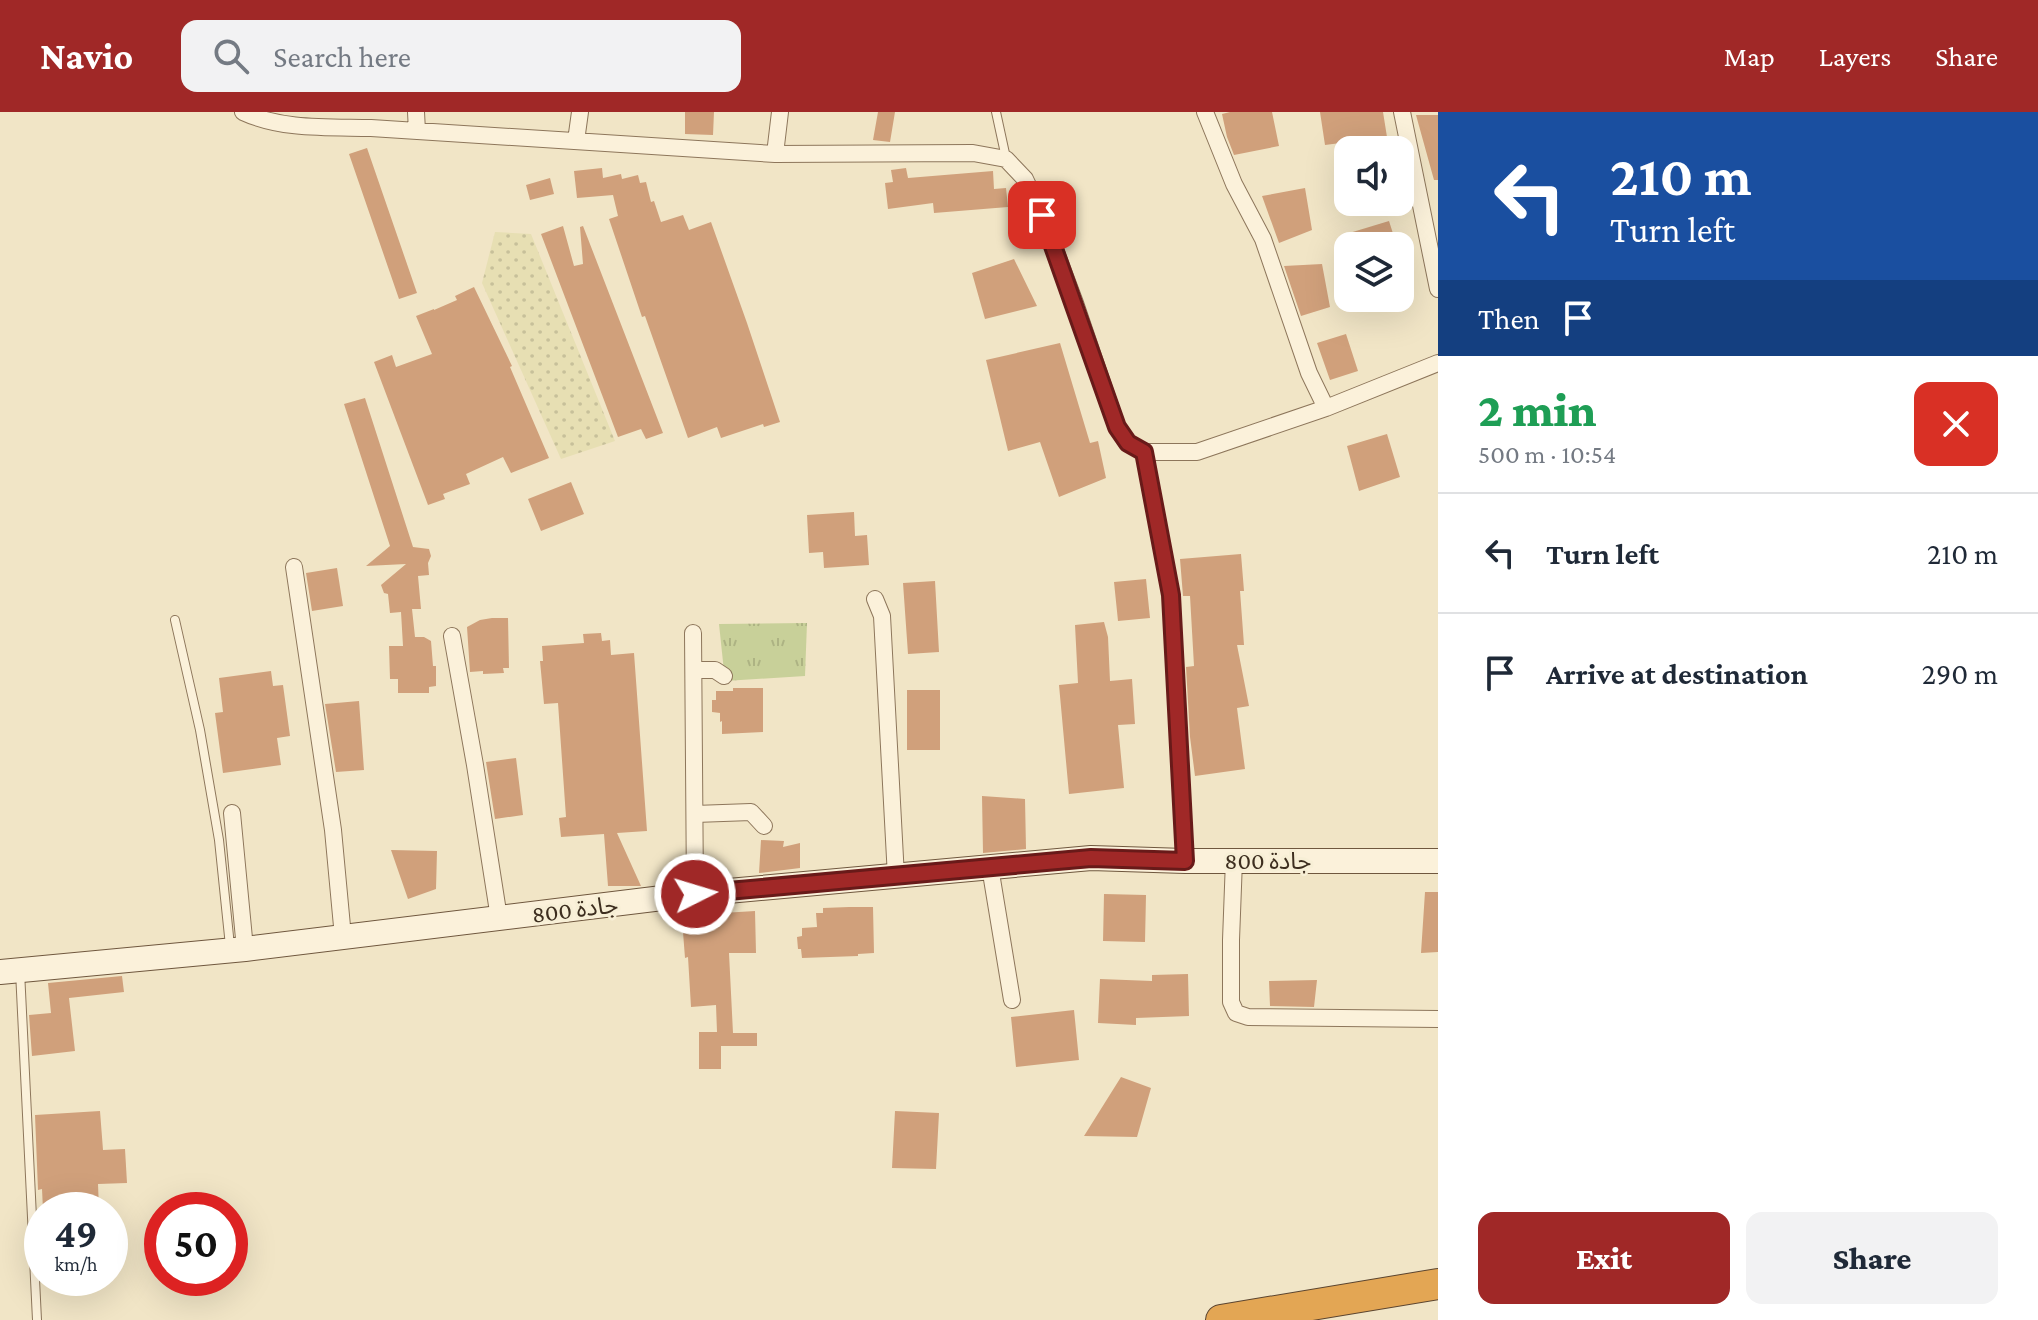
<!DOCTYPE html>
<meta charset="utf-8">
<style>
body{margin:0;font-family:"Crimson Pro","Noto Sans Arabic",serif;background:#f2f2f3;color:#1f2937;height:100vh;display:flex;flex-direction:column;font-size:30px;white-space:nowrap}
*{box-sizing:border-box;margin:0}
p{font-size:26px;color:#747a83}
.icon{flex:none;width:44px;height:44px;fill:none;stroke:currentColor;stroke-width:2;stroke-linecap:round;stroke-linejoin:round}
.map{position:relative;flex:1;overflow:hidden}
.side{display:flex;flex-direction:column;background:#fff;width:600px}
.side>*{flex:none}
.banner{background:#1a4fa0;color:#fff;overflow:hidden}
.controls{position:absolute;left:1334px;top:24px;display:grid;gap:16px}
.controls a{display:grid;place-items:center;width:80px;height:80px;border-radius:16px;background:#fff;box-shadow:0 8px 32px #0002;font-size:40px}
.speed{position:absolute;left:24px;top:1080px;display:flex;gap:16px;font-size:40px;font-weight:700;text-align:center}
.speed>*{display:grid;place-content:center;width:104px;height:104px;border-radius:50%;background:#fff;box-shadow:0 8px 32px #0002;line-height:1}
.speed small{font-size:20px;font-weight:400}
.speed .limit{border:12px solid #d22;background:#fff;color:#111}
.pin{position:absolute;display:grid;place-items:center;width:68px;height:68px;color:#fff;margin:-34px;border-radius:16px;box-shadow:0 4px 12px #0006}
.me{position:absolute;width:88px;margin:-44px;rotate:85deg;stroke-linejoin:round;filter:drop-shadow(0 0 6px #0008)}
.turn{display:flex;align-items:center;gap:28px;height:168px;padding:0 40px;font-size:36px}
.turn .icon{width:104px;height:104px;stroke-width:2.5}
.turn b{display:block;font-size:56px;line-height:68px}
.then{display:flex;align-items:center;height:76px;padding:0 40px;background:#0003;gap:16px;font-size:30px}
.round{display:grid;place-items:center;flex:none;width:84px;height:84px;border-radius:16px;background:#f2f2f3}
.summary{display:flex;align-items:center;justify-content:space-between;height:136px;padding:0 40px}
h1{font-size:48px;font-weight:800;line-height:60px;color:#1e9e55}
.button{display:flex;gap:16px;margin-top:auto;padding:16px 40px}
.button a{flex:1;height:92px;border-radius:16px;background:#a02827;color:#fff;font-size:32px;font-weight:800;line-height:92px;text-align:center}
.button a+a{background:#f2f2f3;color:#1f2937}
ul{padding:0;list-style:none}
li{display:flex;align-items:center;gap:24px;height:120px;padding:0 40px;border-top:2px solid #e0e1e3}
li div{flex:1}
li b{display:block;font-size:30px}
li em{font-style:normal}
header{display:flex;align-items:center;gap:48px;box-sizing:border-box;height:112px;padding:0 40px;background:#a02827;color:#fff}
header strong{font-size:38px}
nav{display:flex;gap:44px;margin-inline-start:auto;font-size:28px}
.search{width:560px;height:72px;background:#f2f2f3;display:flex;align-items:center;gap:20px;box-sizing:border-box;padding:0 28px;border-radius:16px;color:#747a83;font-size:30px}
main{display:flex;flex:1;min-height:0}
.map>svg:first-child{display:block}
.farmland{fill:url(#farmland-dots)}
.grass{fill:url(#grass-tufts)}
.building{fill:#d0a07b}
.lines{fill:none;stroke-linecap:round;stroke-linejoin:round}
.service-casing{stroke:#8d765b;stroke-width:10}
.minor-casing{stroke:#8d765b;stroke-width:18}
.secondary-casing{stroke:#6f573e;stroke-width:26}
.motorway-casing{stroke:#5b442f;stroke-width:32}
.service{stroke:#fbf1da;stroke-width:8}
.minor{stroke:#fbf1da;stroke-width:16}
.secondary{stroke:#fbf1da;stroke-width:24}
.motorway{stroke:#e3a654;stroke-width:30}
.route-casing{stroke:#681a19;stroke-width:20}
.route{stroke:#a02827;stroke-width:14}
.labels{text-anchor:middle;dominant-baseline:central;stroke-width:6;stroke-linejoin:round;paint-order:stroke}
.street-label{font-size:24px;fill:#3d2e1f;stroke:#f7efd6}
</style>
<header>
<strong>Navio</strong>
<div class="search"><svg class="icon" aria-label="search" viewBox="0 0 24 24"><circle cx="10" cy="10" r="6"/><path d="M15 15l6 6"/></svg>Search here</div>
<nav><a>Map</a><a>Layers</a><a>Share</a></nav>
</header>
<main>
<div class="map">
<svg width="1438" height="1208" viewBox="0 0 1438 1208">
<defs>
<pattern id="farmland-dots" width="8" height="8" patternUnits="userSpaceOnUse" patternTransform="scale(2)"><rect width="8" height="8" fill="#e7dfb3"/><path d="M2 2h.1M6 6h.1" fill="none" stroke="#c7c09a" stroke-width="1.8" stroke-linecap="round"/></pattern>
<pattern id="grass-tufts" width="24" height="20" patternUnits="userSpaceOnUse" patternTransform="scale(2)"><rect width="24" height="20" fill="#c8d099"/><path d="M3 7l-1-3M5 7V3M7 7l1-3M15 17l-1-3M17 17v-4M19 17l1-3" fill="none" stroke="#adb383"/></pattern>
</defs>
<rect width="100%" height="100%" fill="#f1e5c6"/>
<path class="farmland" d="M495,120l36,2 84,207 -54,18 -79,-176z"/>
<path class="grass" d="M807,511l-2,53 -80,5 -6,-57z"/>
<path class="building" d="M685,0h29l-1,23 -28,-1z
M878,0h17l-5,30 -17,-2z
M1230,0h42l7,34 -45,9 -7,-18 -5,-23z
M1320,0h63l4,25 -62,8z
M1416,3h22v65h-4z
M367,36l50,145 -18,6 -50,-145z
M602,56l1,10 18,-4 1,5 16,-4 2,8 6,-1 5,20 3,-1 7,21 22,-7 6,15 22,-8 36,101 33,99 -16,5 -1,-3 -42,14 -4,-11 -29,11 -43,-122 -3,1 -33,-98 9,-3 -5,-21 -36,3 -3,-27z
M906,56l2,10 85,-7 1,18 12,-1 2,19 -74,6 -1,-10 -45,6 -3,-26 8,-1 -2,-12z
M550,66l4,16 -24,6 -4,-15z
M1305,76l7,42 -33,13 -17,-47z
M1389,109l8,25h-47l-4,-12z
M563,114l11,40 9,-2 -3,-37 3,-1 80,207 -17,6 -5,-10 -23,8 -77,-203z
M1014,147l23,47 -52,13 -13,-46z
M1322,152l8,43 -29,9 -17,-50z
M474,175l38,79 -2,1 39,91 -38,15 -8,-16 -37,17 4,10 -27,10 2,5 -17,6 -54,-143 18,-7 4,12 36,-13 -16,-38 18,-7v1l23,-10 -2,-4z
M1346,222l12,37 -28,9 -13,-37z
M1060,231l30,100 8,-2 8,37 -47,19 -19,-55 -32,9 -22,-91z
M365,286l48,149 16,2 2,7 -3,7 1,12 -11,1 3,33h-9l3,28h9l7,4 2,25h3v20l-7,1v6h-31v-14h-8l-1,-33h14l-2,-34 -11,1 -2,-19 -4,-1 -3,-8 25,-21 -40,2 24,-20 -46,-142z
M1387,322l13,43 -41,14 -12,-45z
M571,370l13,32 -43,17 -13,-32z
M854,400l1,24 12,-1 2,30 -45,3 -1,-16 -14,1 -2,-38z
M1241,442l3,37h-4l4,54h-7l12,61 -12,2 8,61 -50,7 -5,-39 -4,-70 8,-1 -4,-70h-7l-3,-37z
M337,456l6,38 -31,5 -6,-38z
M1146,467l4,39 -32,3 -4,-39z
M935,469l4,71 -31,2 -5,-71z
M492,506h16l1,50h-6l1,5 -21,1v-3l-13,1 -3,-45 13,-7z
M1104,510l4,15 2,44 22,-2 3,45 -17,1 6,63 -55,6 -10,-109 19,-2 -3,-58z
M601,521l1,8 8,-1 1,15 23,-2 13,178 -30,2 24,53h-33l-4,-52 -43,3 -2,-19 7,-1 -8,-114 -14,1 -4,-43h3l-1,-15 42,-3 -1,-9z
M271,559l2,15 10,-1 7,51 -13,2 4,27 -58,8 -8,-60 8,-1 -4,-34z
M733,576h30v44l-41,2v-13l-2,1v-9l-8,-1v-12h4v-9h17z
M907,578h33v60h-33z
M359,589l5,69 -28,2 -11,-68z
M516,646l7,57 -28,4 -9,-57z
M982,684l43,3 1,50 -43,4z
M761,728l23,1 -1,6 17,-4v25l-41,5z
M391,738l46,1 -1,38 -28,10z
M1425,780h13v60l-17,1z
M1104,782l42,1 -1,47 -42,-1z
M849,795h24l1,46 -16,1v2l-56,2 -1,-9h-3l-1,-12 5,-1v-8l15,-1 -1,-14h7v-5z
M755,799l1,42h-27l4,80h24v13h-36v23h-22v-37h18l-1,-27 -25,2 -3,-50 -3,1 -3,-39 24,-2v-3z
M1188,862l1,42 -53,2v7l-38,-2 2,-44 52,2v-6z
M122,864l2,16 -55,6 6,53 -43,5 -3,-41 22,-2 -3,-30z
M1317,868l-3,27 -44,-1 -1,-25z
M1074,898l5,50 -63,7 -5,-50z
M1121,965l30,11 -14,49 -53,-1z
M100,999l3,39 22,-1 2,34 -29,1 1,26h-56l-1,-21 -4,1 -3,-75z
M895,999l44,2 -3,56 -44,-1z"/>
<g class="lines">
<defs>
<path id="service" d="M996,0l10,46
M175,508l25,110 19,110 11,106
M20,859l17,349"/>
<path id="minor" d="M243,0c39,18 85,15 128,16l404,26 198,-1 33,6 19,20 17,36 33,88 42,124 11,16 16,9h53l129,-44 112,-45
M416,0l1,19
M1205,0l29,72 29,55 46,134 17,35
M1402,0l36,177
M576,29l4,-29
M775,42l5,-42
M1144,340l27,143 14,266
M294,455l39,263 10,107
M875,487l7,17 14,261
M693,521l2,261
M452,524l23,129 24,153
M694,558h21l9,6
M232,701l13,136
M695,702l56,-2 13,14
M1234,748l-3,80v62l5,11 12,4 190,2
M990,755l22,133"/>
<path id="secondary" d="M0,860l245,-23 450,-55 396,-36 94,3h253"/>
<path id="motorway" d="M1221,1208l217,-36"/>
</defs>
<use href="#service" class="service-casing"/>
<use href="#minor" class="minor-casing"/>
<use href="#secondary" class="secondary-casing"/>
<use href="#motorway" class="motorway-casing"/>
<use href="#service" class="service"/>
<use href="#minor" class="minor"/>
<use href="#secondary" class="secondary"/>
<use href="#motorway" class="motorway"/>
</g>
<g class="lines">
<defs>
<path id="route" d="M695,782l396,-36 94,3 -14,-266 -27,-143 -16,-9 -11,-16 -75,-212"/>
</defs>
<use href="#route" class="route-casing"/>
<use href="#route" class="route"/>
</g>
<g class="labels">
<g class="street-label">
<text x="1268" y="748">جادة 800</text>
<text transform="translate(575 797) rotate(-7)">جادة 800</text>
</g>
</g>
</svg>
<div class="controls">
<a><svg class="icon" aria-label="sound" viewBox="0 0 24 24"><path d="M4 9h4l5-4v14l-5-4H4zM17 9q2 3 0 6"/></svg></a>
<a><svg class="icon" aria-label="layers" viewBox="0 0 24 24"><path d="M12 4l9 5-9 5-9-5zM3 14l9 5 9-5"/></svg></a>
</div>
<div class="speed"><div>49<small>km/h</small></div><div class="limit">50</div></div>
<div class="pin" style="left:1042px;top:103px;background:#d93025"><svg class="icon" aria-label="arrive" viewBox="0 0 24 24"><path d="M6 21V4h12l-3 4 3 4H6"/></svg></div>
<svg class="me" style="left:695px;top:782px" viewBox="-20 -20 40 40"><circle r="17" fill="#a02827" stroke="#fff" stroke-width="3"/><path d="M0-11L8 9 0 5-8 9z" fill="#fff"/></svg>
</div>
<section class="side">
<div class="banner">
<div class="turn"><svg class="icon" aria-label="left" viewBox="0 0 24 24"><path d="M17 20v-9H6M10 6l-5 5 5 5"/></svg><div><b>210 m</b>Turn left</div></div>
<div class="then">Then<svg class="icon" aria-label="arrive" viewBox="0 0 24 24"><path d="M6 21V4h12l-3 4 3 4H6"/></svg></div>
</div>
<div class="summary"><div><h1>2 min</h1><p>500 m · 10:54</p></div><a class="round" style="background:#d93025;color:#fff"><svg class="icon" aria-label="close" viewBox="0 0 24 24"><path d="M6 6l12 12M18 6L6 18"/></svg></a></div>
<ul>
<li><svg class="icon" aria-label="left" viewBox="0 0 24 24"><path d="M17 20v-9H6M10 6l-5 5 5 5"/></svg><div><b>Turn left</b></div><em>210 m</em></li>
<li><svg class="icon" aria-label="arrive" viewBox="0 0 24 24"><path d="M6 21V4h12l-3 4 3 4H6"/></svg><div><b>Arrive at destination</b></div><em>290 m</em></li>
</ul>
<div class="button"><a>Exit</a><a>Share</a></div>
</section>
</main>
